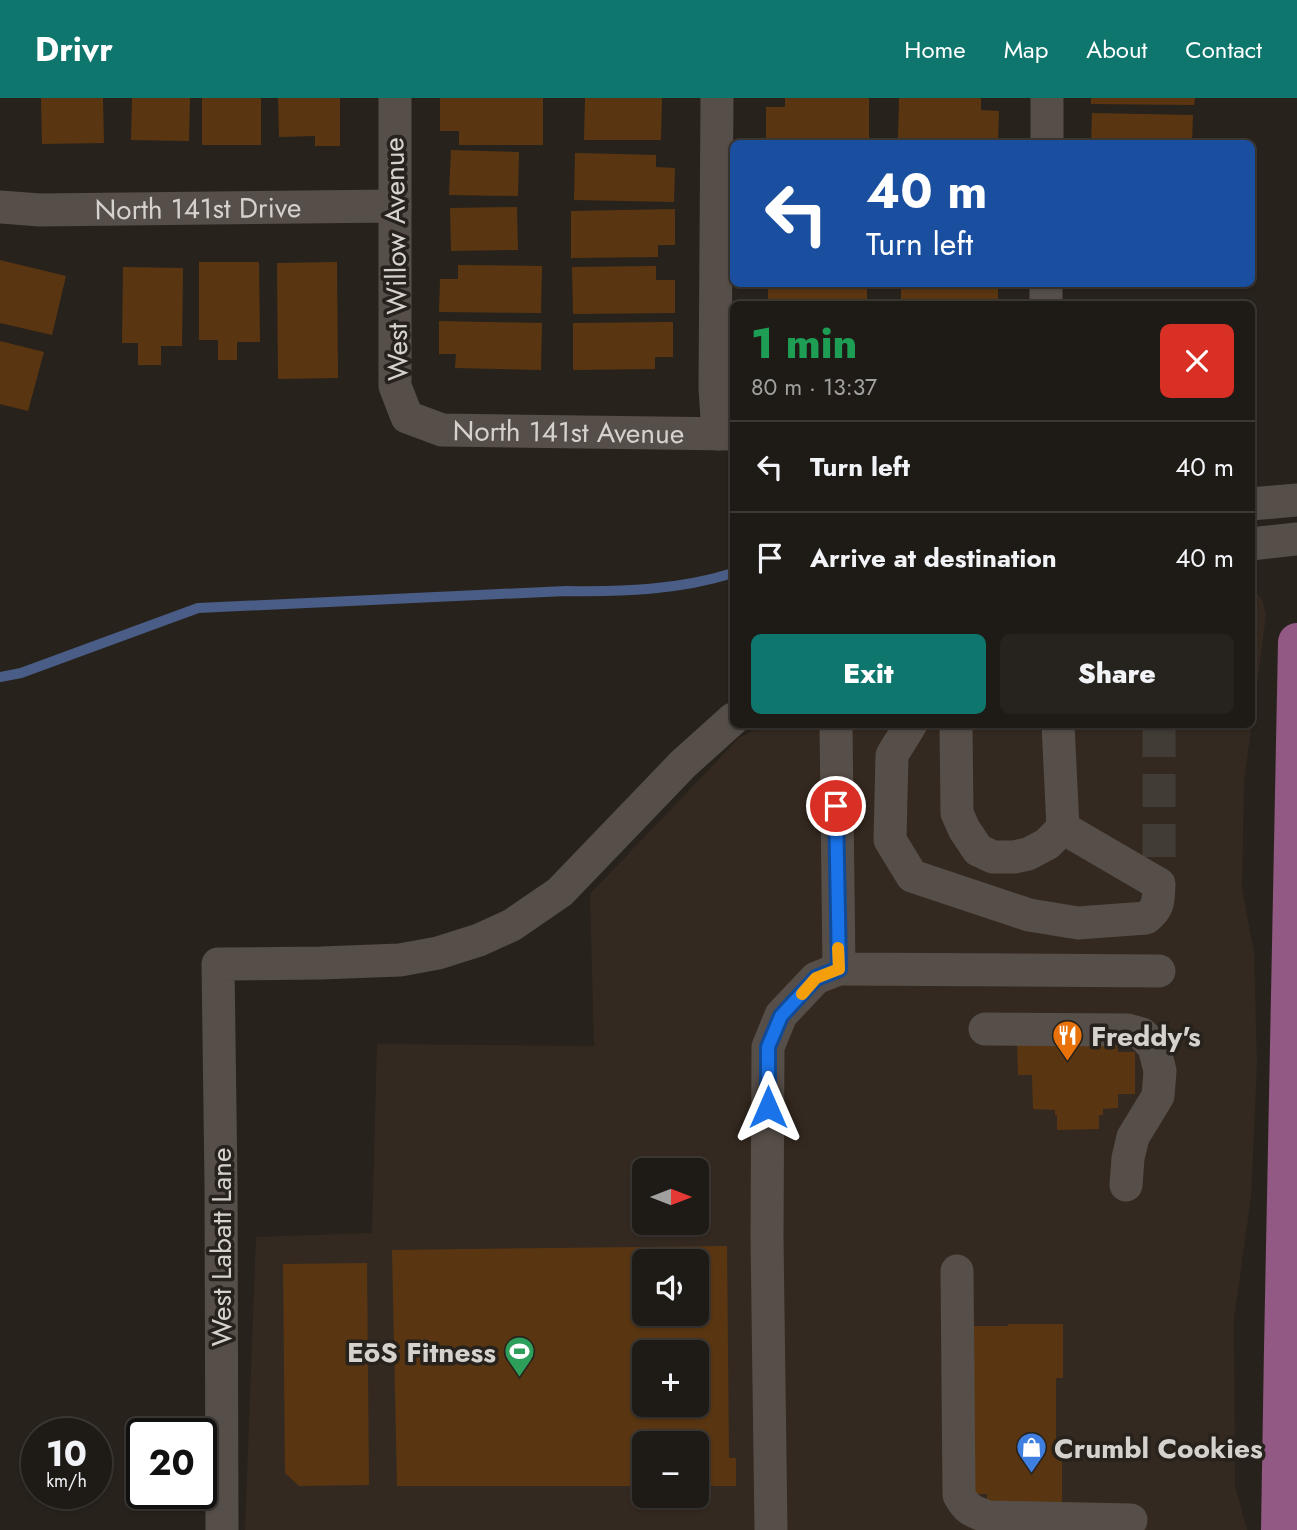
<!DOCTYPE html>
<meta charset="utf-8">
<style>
body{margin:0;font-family:Jost,sans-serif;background:#26231e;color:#f1f3f6;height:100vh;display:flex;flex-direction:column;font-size:26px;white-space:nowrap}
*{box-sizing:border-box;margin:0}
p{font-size:23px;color:#a1a1a0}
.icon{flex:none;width:38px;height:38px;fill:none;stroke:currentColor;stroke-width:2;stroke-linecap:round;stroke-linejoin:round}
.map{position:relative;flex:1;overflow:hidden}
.sheet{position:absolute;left:730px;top:203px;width:525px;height:427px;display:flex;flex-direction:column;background:#1e1a15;border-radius:10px;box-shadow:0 2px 5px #0004,0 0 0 2px #3c3834}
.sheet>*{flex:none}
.top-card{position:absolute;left:730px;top:42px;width:525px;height:147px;border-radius:10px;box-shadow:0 2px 5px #0004,0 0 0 2px #3c3834;background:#1a4fa0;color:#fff;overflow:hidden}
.needle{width:46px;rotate:90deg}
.controls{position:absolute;left:632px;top:1060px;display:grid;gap:14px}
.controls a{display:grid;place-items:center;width:77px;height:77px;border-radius:10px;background:#1e1a15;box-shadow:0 2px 5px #0004,0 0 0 2px #3c3834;font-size:35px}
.speed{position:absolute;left:21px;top:1320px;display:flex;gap:14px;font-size:35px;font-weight:700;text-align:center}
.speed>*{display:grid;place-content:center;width:91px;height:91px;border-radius:50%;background:#1e1a15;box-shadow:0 2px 5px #0004,0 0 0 2px #3c3834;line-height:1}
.speed small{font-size:18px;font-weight:400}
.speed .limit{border:4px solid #111;border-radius:10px;background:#fff;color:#111}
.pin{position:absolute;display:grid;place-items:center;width:60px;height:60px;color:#fff;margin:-30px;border:4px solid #fff;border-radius:50%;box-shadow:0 2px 7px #0007}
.me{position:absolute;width:77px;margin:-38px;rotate:0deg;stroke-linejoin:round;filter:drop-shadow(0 0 5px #0008)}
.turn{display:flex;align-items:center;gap:24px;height:147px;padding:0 21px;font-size:32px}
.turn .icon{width:91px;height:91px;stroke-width:2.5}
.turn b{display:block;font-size:49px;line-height:60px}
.round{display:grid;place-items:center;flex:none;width:74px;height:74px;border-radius:10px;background:#26231e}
.head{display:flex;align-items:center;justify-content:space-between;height:119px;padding:0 21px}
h1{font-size:42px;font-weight:800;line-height:52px;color:#1e9e55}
.button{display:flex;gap:14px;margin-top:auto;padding:14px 21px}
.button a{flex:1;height:80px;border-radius:10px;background:#0f766e;color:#fff;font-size:28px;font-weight:800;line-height:80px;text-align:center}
.button a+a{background:#26231e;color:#f1f3f6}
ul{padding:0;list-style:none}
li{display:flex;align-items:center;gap:21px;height:91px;padding:0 21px;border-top:2px solid #3c3834}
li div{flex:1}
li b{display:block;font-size:26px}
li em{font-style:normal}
header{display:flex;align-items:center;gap:42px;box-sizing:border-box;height:98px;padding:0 35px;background:#0f766e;color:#fff}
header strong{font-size:33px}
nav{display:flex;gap:38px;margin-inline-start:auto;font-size:24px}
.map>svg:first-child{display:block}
.built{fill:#342920;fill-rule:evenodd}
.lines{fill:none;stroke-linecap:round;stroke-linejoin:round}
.stream{stroke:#495d86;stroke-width:10}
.building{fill:#593611;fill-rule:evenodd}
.minor-tunnel{stroke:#423c37;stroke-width:33;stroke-dasharray:33 17;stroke-linecap:butt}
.minor{stroke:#564e48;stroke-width:33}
.major{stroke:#915983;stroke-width:38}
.route-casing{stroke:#114b97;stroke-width:18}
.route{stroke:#1a73e8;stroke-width:12}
.slow{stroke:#f59e0b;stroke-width:12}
.labels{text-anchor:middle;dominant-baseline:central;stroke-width:7;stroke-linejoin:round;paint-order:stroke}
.street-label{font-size:28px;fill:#d5d1cd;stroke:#28221c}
.poi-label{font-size:28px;font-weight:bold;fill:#d5d1cd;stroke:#28221c;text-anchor:start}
</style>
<header>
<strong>Drivr</strong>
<nav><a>Home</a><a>Map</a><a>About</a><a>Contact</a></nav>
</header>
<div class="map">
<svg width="1297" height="1432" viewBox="0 0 1297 1432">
<rect width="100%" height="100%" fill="#28221c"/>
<path class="built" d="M1251,486l11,16 4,16 -22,166 -2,106 12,65 3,110 -6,134 -17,121 1,168 12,44h-1002l11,-293 116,-4 5,-189 217,2 -4,-152 149,-156 25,-13 487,-1zM644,1073h52v52h-52zM644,1164h52v52h-52zM644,1255h52v52h-52zM644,1346h52v52h-52z"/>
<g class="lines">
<path class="stream" d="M0,579l21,-4 177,-65 368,-17c56,1 113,-1 167,-18"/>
</g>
<path class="building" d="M41,0h62l1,45 -62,1z
M132,0h58l-1,43 -58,-1z
M202,0h59v47h-59z
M278,0h62v48h-25v-10l-36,1z
M440,0h103v47h-84v-14h-19z
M585,0h77l-1,42h-77z
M785,0h84v45l-103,-2v-34h19z
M899,0h82v12l18,1 -1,30 -100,-2z
M1091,0h104l-1,7 -103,-1z
M1092,15l101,2 -1,29h-101z
M451,52l68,2 -1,44 -69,-1z
M575,55l81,2v12l19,1 -1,34 -100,-2z
M517,109l1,43 -67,1 -1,-43z
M675,111v36h-17v12l-87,1v-47z
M0,162l66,16 -14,59 -52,-12z
M199,164h60l1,80h-23v18h-19v-20h-19z
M337,164l1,116 -60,1 -1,-116z
M458,167l84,1 -1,47 -102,-1 1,-33h18z
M656,168v14h19v33l-102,1 -1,-47z
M123,169l60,1 -1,78h-21v19h-23v-22h-16z
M768,186h99v20h-99z
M901,186h97v20h-97z
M439,223l103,2 -1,47 -86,-2 1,-14h-17z
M673,224v35h-18v12l-82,1v-47z
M0,243l44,11 -16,59 -28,-7z
M1117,940l1,14h17v42h-17v14l-15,1v6h-4v14l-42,1v-15h-2v-5l-22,-1 -1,-34h-14l-1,-36z
M727,1148l2,212h7v28h-40v-42h-52v42h-247l-5,-236zM644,1164h52v52h-52zM644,1255h52v52h-52z
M367,1165l2,222 -70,1 -14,-13 -2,-209z
M1008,1226h55v54h-7v73h6v56h-75v-13h-14l-1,-168h36z"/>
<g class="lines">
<path class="minor-tunnel" d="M1159,626v133"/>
<g class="minor">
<path id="s1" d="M395,0v288l12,31 35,13 291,4"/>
<path d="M717,0l-2,290 3,46"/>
<path d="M1047,46v-46"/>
<path id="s2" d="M0,109l40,3 355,-4"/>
<path d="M1046,206v-20"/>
<path d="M1251,406l46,-4"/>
<path d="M1251,446l46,-5"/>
<path d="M836,626l3,245 320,2"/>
<path d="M911,626l-19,31 -2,85 22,36 117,39 49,8 68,-5c14,-11 12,-18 13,-34l-96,-56"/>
<path d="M956,626l1,89 7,16 14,21 15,7h21l14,-3 19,-10 16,-16 -5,-104"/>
<path d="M985,931l143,1 14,4 12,13 6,24 -2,25 -25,41 -5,21 -2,27"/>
<path d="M957,1173l2,224c8,15 13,16 29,22l143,3"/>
<path d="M222,1432l-1,-346 -3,-220 103,-1 79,-3 38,-7 41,-13 33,-15 48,-33 123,-128 50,-45"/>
<path d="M771,1432l-4,-292 1,-191 13,-32 35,-37 23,-9"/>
</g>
<path class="major" d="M1280,1432c5,-296 9,-592 17,-888"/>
</g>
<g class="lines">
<defs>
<path id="route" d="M768,1009v-60l13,-31 35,-38 23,-9 -3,-163"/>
</defs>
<use href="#route" class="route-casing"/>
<use href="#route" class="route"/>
<path class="slow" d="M802,896l14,-16 23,-9 -1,-21"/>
</g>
<defs>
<symbol id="restaurant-pin" viewBox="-11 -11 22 30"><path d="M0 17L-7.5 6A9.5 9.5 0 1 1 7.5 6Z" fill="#e8710a" stroke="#28221c"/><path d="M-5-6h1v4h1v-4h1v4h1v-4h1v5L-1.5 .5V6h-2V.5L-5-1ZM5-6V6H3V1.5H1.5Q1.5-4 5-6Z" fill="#fff"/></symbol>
<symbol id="stadium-pin" viewBox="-11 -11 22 30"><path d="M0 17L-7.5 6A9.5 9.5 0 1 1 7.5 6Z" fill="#2e9e5b" stroke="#28221c"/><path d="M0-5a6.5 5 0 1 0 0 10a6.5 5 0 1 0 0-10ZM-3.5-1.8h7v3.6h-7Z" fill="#fff"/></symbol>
<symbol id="shop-pin" viewBox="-11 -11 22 30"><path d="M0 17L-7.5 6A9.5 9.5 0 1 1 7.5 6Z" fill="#3f7fe0" stroke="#28221c"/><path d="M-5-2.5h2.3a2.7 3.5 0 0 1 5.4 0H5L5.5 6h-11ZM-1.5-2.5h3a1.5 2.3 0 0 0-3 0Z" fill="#fff"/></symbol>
</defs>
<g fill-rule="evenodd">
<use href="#restaurant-pin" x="1050" y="920" width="35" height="47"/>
<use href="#stadium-pin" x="502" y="1236" width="35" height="47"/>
<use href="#shop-pin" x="1014" y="1332" width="35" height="47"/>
</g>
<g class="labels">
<g class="street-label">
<text stroke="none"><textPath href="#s2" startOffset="198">North 141st Drive</textPath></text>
<text transform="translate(396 161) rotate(-91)">West Willow Avenue</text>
<text stroke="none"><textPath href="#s1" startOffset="485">North 141st Avenue</textPath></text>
<text transform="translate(221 1149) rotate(-90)">West Labatt Lane</text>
</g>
<g class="poi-label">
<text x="1091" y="938">Freddy's</text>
<text x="496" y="1254" text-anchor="end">EōS Fitness</text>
<text x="1054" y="1350">Crumbl Cookies</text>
</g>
</g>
</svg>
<div class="controls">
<a><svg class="needle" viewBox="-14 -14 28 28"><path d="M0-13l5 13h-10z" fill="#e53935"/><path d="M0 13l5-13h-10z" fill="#a1a1a0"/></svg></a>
<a><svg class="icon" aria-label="sound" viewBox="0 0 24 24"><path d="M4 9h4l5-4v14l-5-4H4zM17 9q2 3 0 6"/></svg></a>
<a>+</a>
<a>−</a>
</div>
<div class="speed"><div>10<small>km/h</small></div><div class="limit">20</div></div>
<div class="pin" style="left:836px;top:708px;background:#d93025"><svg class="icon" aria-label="arrive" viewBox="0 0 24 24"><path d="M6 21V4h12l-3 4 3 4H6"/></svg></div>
<svg class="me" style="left:768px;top:1009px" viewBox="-20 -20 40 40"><path d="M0-17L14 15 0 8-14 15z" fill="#1a73e8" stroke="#fff" stroke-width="4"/></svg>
<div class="top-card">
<div class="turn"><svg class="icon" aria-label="left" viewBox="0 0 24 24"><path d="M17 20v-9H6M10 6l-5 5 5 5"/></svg><div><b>40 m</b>Turn left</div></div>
</div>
<section class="sheet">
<div class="head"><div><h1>1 min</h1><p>80 m · 13:37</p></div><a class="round" style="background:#d93025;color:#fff"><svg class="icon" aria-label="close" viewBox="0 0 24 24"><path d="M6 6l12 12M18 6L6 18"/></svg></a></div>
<ul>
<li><svg class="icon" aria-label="left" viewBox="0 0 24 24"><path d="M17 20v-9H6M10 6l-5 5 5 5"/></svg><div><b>Turn left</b></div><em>40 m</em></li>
<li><svg class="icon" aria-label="arrive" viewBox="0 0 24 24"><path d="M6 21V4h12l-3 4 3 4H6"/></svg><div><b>Arrive at destination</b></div><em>40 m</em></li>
</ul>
<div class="button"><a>Exit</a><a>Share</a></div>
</section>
</div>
